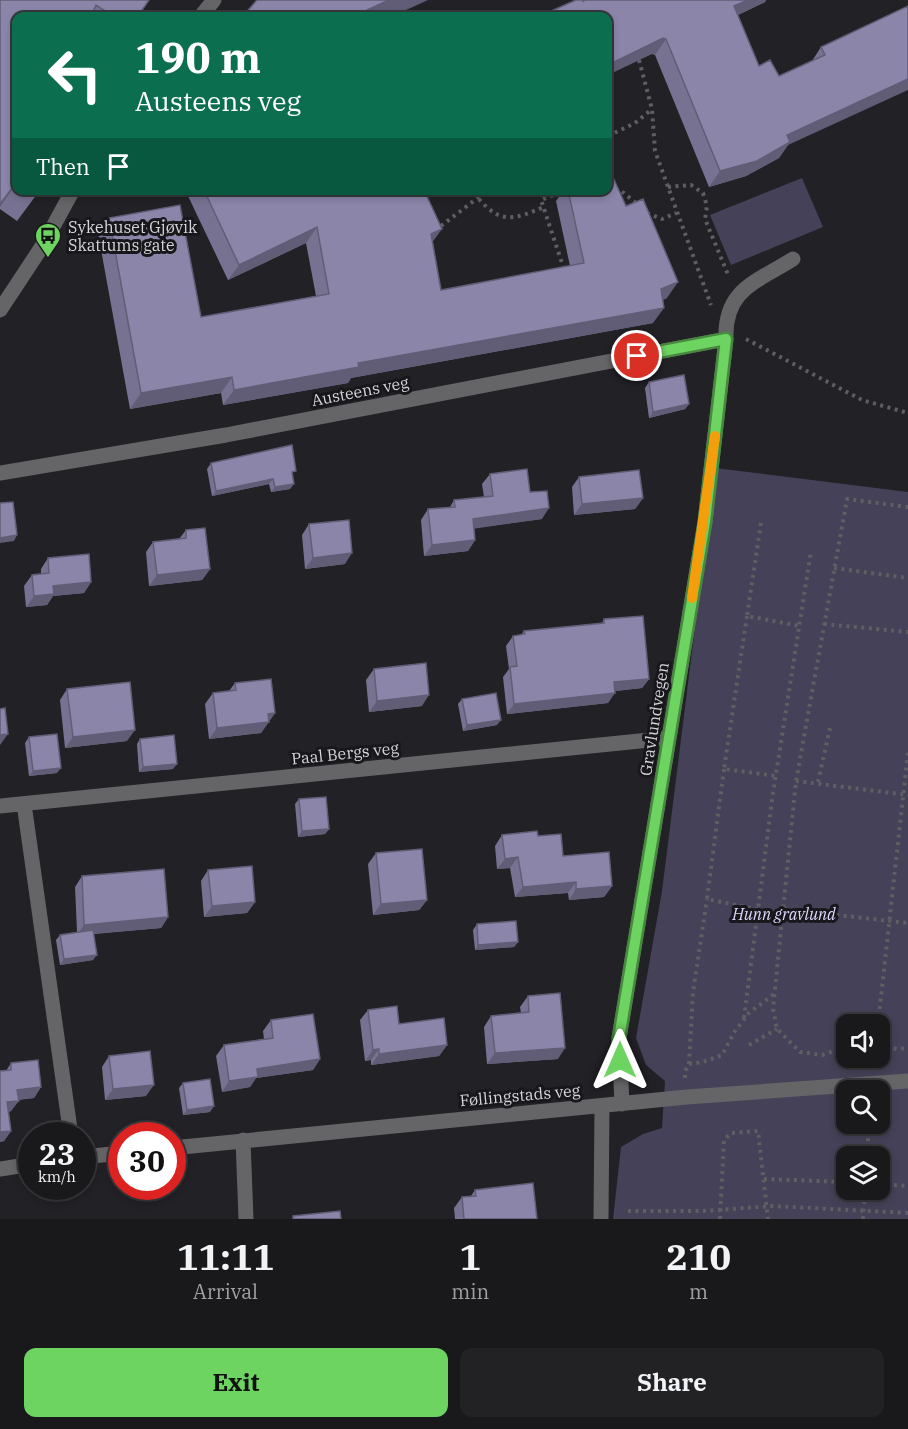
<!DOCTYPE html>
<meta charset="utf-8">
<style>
body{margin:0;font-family:"IBM Plex Serif",serif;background:#222225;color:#f1f3f6;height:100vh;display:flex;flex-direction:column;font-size:22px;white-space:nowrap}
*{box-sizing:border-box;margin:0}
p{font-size:20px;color:#9fa0a3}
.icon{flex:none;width:33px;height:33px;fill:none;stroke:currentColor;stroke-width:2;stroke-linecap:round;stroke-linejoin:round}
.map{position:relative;height:1219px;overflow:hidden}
.details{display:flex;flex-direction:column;background:#19191c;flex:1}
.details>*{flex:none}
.top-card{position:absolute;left:12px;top:12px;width:600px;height:183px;border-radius:12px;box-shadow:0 3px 9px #0003,0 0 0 2px #37383b;background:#0b6e4f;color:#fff;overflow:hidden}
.fabs{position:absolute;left:836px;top:1014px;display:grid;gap:12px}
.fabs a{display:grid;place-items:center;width:54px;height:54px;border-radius:12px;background:#19191c;box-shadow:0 3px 9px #0003,0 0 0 2px #37383b;font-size:30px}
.speed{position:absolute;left:18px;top:1122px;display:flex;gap:12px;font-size:30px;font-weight:700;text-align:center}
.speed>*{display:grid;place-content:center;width:78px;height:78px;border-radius:50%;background:#19191c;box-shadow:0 3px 9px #0003,0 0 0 2px #37383b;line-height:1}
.speed small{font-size:15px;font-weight:400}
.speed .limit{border:9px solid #d22;background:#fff;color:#111}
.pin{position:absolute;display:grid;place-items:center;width:51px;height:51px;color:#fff;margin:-26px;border:3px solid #fff;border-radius:50%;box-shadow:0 2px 6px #0007}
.me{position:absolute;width:66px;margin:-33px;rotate:0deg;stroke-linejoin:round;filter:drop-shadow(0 0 4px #0008)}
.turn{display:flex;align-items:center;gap:21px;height:126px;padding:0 24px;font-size:27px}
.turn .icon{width:78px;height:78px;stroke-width:2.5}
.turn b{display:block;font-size:42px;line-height:51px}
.then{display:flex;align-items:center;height:57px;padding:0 24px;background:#0003;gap:12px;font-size:22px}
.eta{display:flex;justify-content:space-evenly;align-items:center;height:102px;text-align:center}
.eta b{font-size:36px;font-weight:700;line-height:42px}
.primary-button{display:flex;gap:12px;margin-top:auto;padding:12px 24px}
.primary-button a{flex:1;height:69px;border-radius:12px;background:#6dd361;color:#111;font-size:24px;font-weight:700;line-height:69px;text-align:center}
.primary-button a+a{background:#222225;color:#f1f3f6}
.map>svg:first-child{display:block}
.green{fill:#444158;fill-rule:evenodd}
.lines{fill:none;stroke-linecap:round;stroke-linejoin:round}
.path{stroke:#5e5e63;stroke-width:4;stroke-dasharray:3 4.5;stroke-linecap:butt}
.minor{stroke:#656568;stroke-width:15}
.wall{fill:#777291}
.shaded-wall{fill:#615d76}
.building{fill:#8a85a9;stroke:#615d76;stroke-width:1.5}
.route-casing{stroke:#47893f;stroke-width:15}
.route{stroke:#6dd361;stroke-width:10}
.slow{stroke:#f59e0b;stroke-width:10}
.labels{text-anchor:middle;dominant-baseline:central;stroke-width:6;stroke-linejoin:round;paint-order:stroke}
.poi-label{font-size:16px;fill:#d5d5d8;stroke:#18181c;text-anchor:start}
.street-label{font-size:16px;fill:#d5d5d8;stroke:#18181c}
.park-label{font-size:16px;font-style:italic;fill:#ddd8fc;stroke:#18181c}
</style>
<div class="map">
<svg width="908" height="1219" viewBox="0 0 908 1219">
<rect width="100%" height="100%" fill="#212126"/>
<path class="green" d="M802,178l21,49 -92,38 -21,-50z
M715,468l193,24v727h-295l8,-72 22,-13 19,-6 3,-47 -19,-16 -10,-27 26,-147zM846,1024h33v34h-33zM846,1090h33v34h-33zM846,1156h33v34h-33z"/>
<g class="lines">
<path class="path" d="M639,60l13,49 3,42 56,154
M608,136l27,-13 16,-13
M608,186l16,7 13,11
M668,187l23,-2 12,8 4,13 -2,13 24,58
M479,199c23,27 37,19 65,8
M647,213l15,6 14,-6
M441,226l47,-36
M564,269l-23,-69 26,-10
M746,339l116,61 46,13
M761,523l-14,93 53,10
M834,568l74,10
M747,616l-23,153 52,7
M824,624l84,8
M724,769l-17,130 53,11
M796,781l112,14
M818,782l12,-54
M784,909l124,14
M744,1018l29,-225 38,-242
M878,1024l30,-272
M749,1045l28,-16
M879,1045l18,4 11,-1
M846,1047l-24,8 -22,-3 -23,-23 -4,-20 23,-228 51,-282 61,8
M689,1064l4,-72 14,-93
M685,1078v-7l4,-7 14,-2 19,-7 13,-24 14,-18 25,-19
M867,1156l2,-32
M764,1179l82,3
M879,1184l29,2
M628,1211h75l70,-5 135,7
M720,1219l4,-79 7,-7 27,-2 10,88
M863,1219l2,-29"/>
<path class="minor" d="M201,16l13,-16
M0,310l43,-65 30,-55
M0,473l226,-38 500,-96
M24,804l47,332
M0,806l669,-68
M622,1104l-3,-66 86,-516 21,-183c-2,-50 31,-57 67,-80
M243,1140l3,79
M172,1148l515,-51 221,-16
M82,1157l40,-4
M0,1169l32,-5
M601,1219l1,-113"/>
</g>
<path class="wall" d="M0,0h149l-11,16h-122v174h24l-23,31 -17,-12z
M585,0h181l-1,2 -27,13 21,51 20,10 33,-15 9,-14 87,-41 -120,139 -9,13 -33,18 -37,11 -54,-132 -3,-1 -69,-53z
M192,190h232l17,100 129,-24 -14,-65 8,-11h44l59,108 -4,2 -10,23 -302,55 -3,5 -125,22 -2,-12 -91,16 -32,-176 11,-15 92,99 115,-21 -10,-53 -78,37 -40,-84z
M649,382l40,22 -4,5 -36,9 -4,-30z
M211,463l82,12 -3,14 -19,3 -2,-8 -57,12 -5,-27z
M490,474l40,18 12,27 -68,9 1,12 -7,11 -44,5 -3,-36 7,-11 22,-2 4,-7 30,-3 -2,-13z
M579,477l64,21 -8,11 -61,6 -2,-28z
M309,524l36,40 -40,5 -3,-34z
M186,530l24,39 -8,11 -53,6 -3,-34 7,-10 26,-3z
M48,558l43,24 -7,11 -31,3 -6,9 -21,2 -2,-21 8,-11 9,-1v-5z
M604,619l45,60 -7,9 -27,3 -7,12 -101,11 -4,-37 6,-8 -3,-23 7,-10 8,-1 3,-4 78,-8z
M374,669l48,37 -53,6 -3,-32z
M235,683l40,30 -14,20 -52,6 -4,-35 8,-11 16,-2z
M67,689l60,52 -62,7 -5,-48z
M462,699l35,26 -34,6 -5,-27z
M29,737l28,36 -28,3 -4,-33z
M140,739l33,30 -34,3 -2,-28z
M299,799l30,30 -4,5 -27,3 -3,-33z
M502,835l36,1 25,20 49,30 -8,11 -35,3 -1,-7 -53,4 -5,-29 -13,1 -2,-23z
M376,853l51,47 -8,10 -46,5 -5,-51z
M208,870l47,32 -8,11 -43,4 -3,-36z
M82,876l86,41 -7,11 -67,6 -1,26 -33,5 -4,-25 4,-5 17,-3 -2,-45z
M477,924l41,18 -4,5 -39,3 -2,-20z
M528,996l30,63 -71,5 -3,-37 7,-11 30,-3 -1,-6z
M368,1010l31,14 48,21 -8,11 -68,9v-5l-6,1 -5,-41z
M271,1020l49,39 -7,11 -57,8 -6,9 -28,5 -6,-36 8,-11 40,-6 -1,-8z
M109,1056l37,40 -41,4 -3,-33z
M11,1063l30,24 -7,11 -16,2 -7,11 -2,1 2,19 -7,10 -4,1v-71h6z
M183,1083l27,29 -27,3 -4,-27z
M475,1190l62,29h-82l-1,-11 8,-11 9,-1z"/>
<path class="shaded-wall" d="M389,0h39l-35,16h-39z
M748,0h18l-1,2 -42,20 11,-16z
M663,38l3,1 -11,16 -3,-1 -44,21v-10z
M908,79v11l-120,55 -9,13 -33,18 -37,11 11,-16 67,-36z
M16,184l-16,23v-3z
M317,227l-11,16 -78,37 11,-15z
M442,229l-11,15v-10z
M678,282l-11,16 -17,7 11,-16z
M664,308l-11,15 -302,55 -3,5 -125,22 11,-15 124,-27z
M232,377l-11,16 -91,16 11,-16z
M689,404l-4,5 -36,9 4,-6z
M273,479l-4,5 -57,12 4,-5z
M294,484l-4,5 -19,3 4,-5z
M643,498l-8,11 -61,6 8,-11z
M549,508l-7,11 -77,11 8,-11z
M17,535l-3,6 -14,2v-5z
M475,540l-7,11 -44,5 8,-11z
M352,553l-7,11 -40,5 8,-11z
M210,569l-8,11 -53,6 8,-11z
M91,582l-7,11 -31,3 -6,9 -21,2 8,-11 19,-10z
M649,679l-7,9 -35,4 7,-10z
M615,693l-7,10 -101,11 7,-10z
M429,695l-7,11 -53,6 8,-11z
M275,713l-14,20 -52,6 8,-11 51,-14z
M501,720l-4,5 -34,6 4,-6z
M135,730l-8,11 -62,7 8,-11z
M8,734l-8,11v-10z
M177,764l-4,5 -34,3 4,-5z
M61,768l-4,5 -28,3 4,-5z
M329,829l-4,5 -27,3 4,-6z
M518,857l-8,11 -13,1 8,-10z
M576,882l-8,11 -53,4 8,-10z
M612,886l-8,11 -35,3 7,-11z
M427,900l-8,10 -46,5 8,-11z
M255,902l-8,11 -43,4 8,-11z
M168,917l-7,11 -84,7 7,-10z
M518,942l-4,5 -39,3 3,-5z
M97,955l-4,5 -33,5 4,-6z
M447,1045l-8,11 -68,9 8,-11z
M565,1048l-7,11 -71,5 8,-11z
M379,1049l-8,11 -6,1 8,-11z
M320,1059l-7,11 -57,8 -6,9 -28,5 7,-11 28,-12z
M154,1085l-8,11 -41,4 8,-11z
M41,1087l-7,11 -24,2 7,-10z
M19,1101l-8,10 -11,1 7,-10z
M214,1106l-4,6 -27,3 4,-5z
M11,1131l-7,10 -4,1v-10z"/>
<path class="building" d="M0,0h149l-11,16h-25l-17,-11 -5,11h-75v167l-16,21z
M257,0h132l-35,16h-111z
M576,0h7v1l2,-1h163l-14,6 25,60 11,-6 9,16 46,-21 -4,-8 87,-41v73l-121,56 3,7 -33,19 -37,10 -54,-132 -3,-1 -55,27v-49h-68z
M612,175l14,31 17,-7 35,83 -17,7 3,19 -306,55 1,4 -125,23 -2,-13 -91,16 -32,-175 71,-13 21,112 128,-23 -12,-67 -78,38 -35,-75h220l18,39 -11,5 10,56 143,-27 -16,-73h40v-14z
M32,190h7l-2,4z
M684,375l5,29 -36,8 -4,-30z
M292,445l4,26 -4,1 2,12 -19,3 -2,-8 -57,12 -5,-28z
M527,469l3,23 17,-1 2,17 -76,11 2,21 -43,5 -4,-36 27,-2 -1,-7 39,-4 -3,-22z
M639,470l4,28 -61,6 -3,-27z
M13,502l4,33 -17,3v-35z
M349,520l3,33 -39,5 -4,-34z
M205,528l5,41 -53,6 -4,-33 33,-4v-8z
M89,554l2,28 -38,4 1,8 -20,2 -2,-21 17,-2 -1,-15z
M643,616l6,63 -35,3 1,11 -101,11 -4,-37 7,-1 -4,-30 12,-2 -1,-3 80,-8v-4z
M426,663l3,32 -52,6 -3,-32z
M271,679l4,34 -7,1 1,8 -52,6 -4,-35 23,-3 -1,-7z
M130,682l5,48 -62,7 -6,-48z
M496,693l5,27 -34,5 -5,-26z
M5,708l3,26 -8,1v-26z
M57,734l4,34 -28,3 -4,-34z
M174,735l3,29 -34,3 -3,-28z
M326,797l3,32 -27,2 -3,-32z
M537,831l1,5 23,-2 2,22 46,-4 3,34 -36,3v-7l-53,5 -5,-30 -13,2 -3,-24z
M422,849l5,51 -46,4 -5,-51z
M252,866l3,36 -43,4 -4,-36z
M164,869l4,48 -84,8 -2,-49z
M516,921l2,21 -40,3 -1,-21z
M93,930l4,25 -33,4 -4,-24z
M560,993l5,55 -70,5 -4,-37 38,-4 -1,-16z
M397,1006l2,18 45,-6 3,27 -68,9v-5l-6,1 -5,-40z
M313,1014l7,45 -63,10 1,8 -29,4 -5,-36 49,-7 -2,-18z
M150,1051l4,34 -41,4 -4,-33z
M38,1060l3,27 -24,3 2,11 -12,1 4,29 -11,1v-61l11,-1v-7z
M210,1079l4,27 -27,4 -4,-27z
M533,1183l4,36h-73l-2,-22 14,-1 -1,-6z
M340,1211l1,8h-48v-3z"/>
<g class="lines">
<defs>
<path id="route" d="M620,1060l-1,-22 86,-516 21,-183 -89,17"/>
</defs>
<use href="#route" class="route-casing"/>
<use href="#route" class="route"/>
<path class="slow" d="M692,598l23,-162"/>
</g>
<defs>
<symbol id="bus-pin" viewBox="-11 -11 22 30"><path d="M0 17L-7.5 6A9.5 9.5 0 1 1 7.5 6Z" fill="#6dd361" stroke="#18181c"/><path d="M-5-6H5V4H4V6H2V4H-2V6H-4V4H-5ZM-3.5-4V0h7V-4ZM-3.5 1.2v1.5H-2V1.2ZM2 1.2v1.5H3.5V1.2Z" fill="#111"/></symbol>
</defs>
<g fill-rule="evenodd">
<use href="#bus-pin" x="33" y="221" width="30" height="40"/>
</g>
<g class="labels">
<g class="poi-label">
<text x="68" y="227">Sykehuset Gjøvik<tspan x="68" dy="18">Skattums gate</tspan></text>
</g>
<g class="street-label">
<text transform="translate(360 391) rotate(-11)">Austeens veg</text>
<text transform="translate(654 719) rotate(-81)">Gravlundvegen</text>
<text transform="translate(345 753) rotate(-6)">Paal Bergs veg</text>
<text transform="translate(520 1095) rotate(-5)">Føllingstads veg</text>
</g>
<g class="park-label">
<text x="784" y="914">Hunn gravlund</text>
</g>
</g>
</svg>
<div class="fabs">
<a><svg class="icon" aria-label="sound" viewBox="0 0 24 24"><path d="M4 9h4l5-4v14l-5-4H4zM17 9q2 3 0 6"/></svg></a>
<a><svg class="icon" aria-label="search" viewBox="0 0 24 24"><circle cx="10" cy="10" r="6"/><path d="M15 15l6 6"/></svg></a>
<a><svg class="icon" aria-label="layers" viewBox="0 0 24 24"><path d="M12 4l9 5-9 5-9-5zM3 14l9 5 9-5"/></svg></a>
</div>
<div class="speed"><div>23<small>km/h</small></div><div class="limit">30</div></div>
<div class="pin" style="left:637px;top:356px;background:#d93025"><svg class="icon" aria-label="arrive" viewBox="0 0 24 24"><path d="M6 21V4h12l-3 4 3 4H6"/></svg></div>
<svg class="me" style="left:620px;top:1060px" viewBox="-20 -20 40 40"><path d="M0-17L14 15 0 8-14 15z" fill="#6dd361" stroke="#fff" stroke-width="4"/></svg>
<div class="top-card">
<div class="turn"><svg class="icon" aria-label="left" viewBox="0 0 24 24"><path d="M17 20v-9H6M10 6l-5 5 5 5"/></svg><div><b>190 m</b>Austeens veg</div></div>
<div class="then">Then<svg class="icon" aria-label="arrive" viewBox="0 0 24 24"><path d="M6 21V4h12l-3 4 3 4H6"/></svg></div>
</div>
</div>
<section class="details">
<div class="eta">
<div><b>11:11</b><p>Arrival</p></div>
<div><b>1</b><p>min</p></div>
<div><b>210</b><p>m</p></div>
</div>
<div class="primary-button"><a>Exit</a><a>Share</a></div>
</section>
